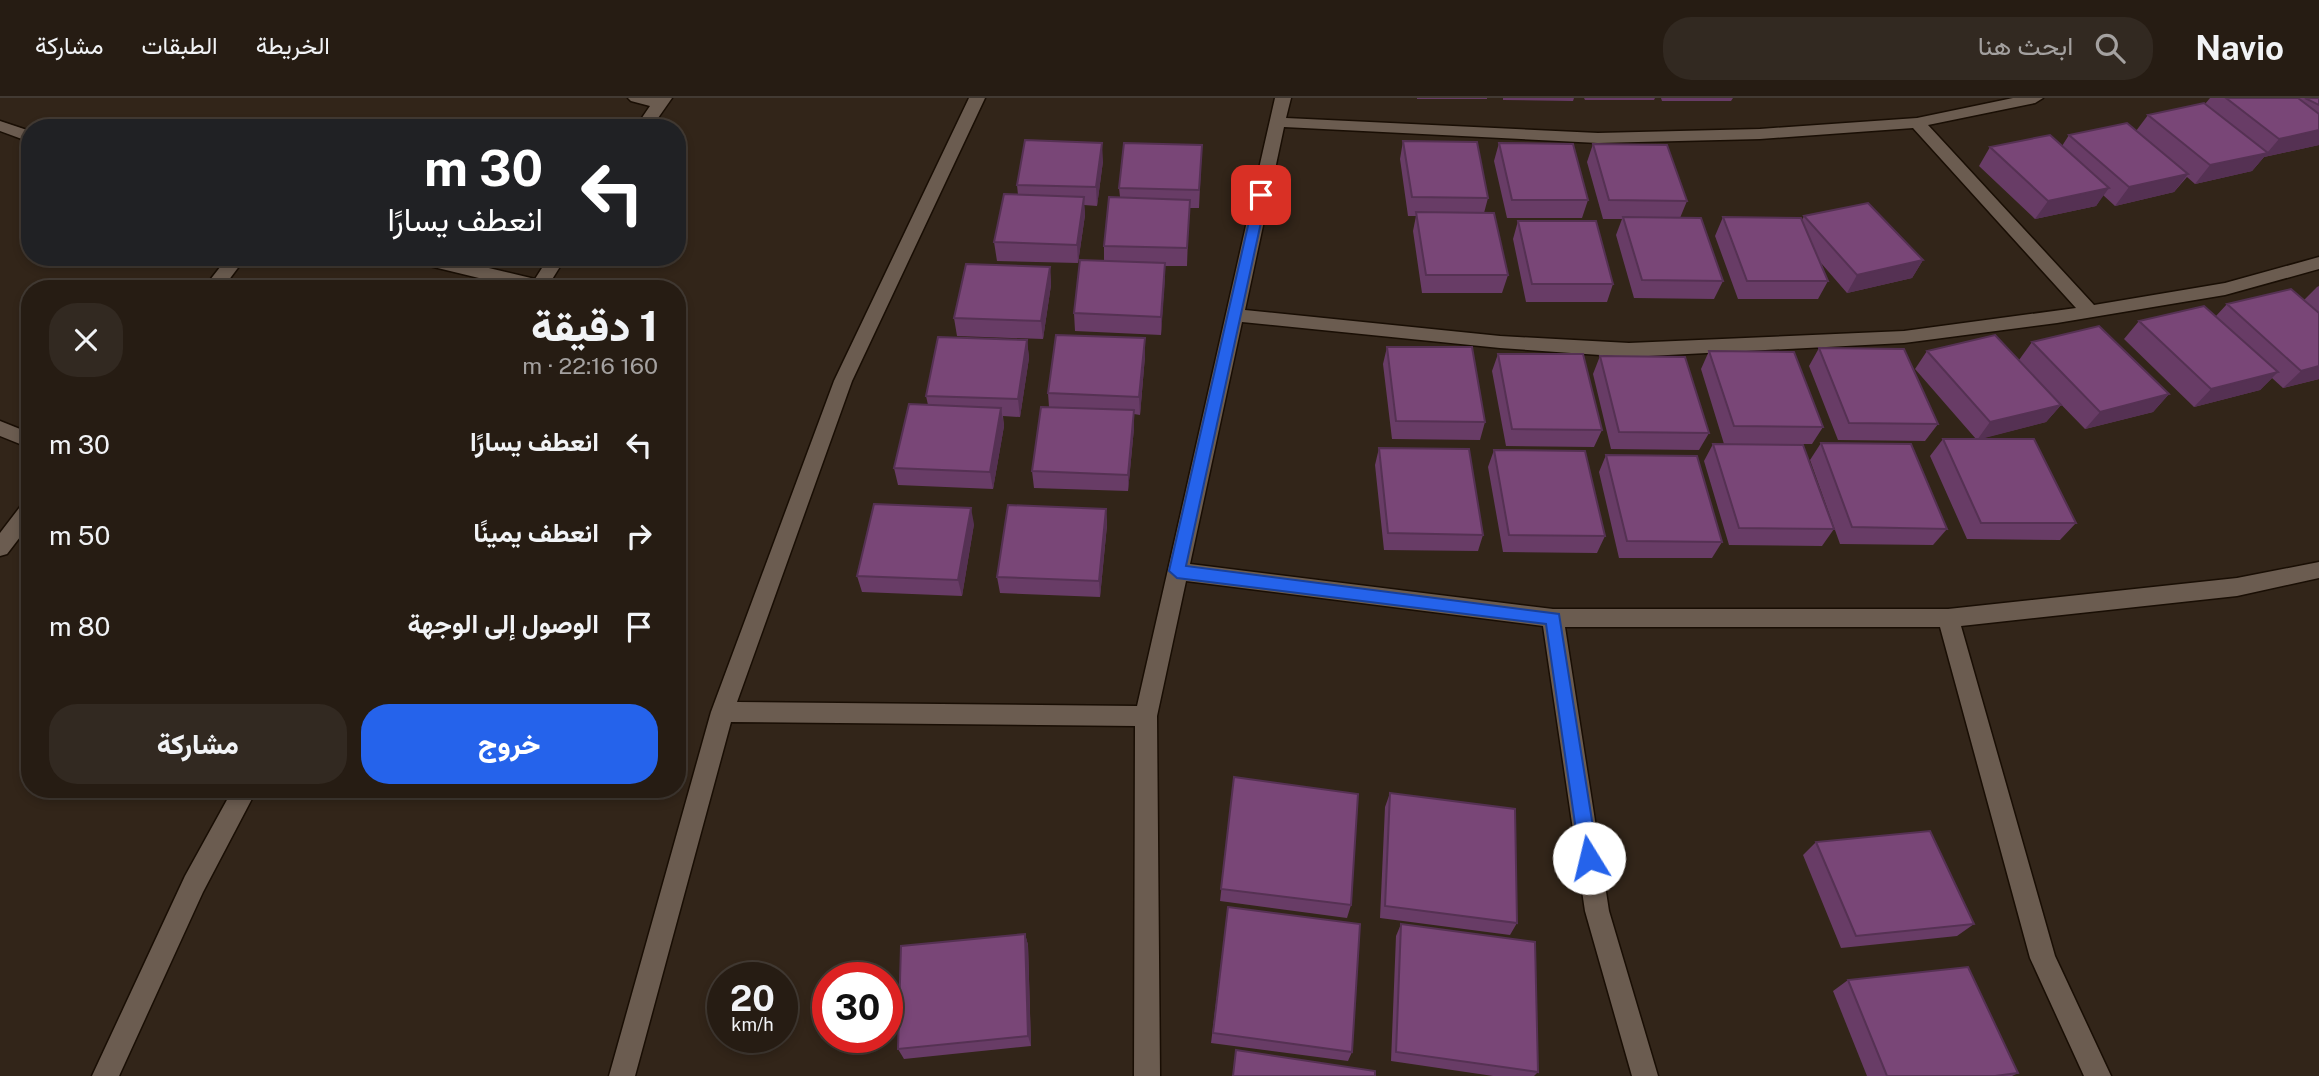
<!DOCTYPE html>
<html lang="ar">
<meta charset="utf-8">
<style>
body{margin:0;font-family:"Public Sans",Vazirmatn,sans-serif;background:#322921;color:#f1f3f6;direction:rtl;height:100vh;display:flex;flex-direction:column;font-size:26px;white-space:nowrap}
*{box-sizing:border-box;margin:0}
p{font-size:23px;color:#a4a1a0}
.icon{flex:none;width:38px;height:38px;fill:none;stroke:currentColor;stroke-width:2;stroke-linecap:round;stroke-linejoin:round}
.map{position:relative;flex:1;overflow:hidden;direction:ltr}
.drawer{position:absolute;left:21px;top:182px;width:665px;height:518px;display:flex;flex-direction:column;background:#261c13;border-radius:28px;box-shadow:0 4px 10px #0003,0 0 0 2px #423a33;direction:rtl}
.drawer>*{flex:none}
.banner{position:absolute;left:21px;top:21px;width:665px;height:147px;border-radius:28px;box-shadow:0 4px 10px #0003,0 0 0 2px #423a33;direction:rtl;background:#202124;color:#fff;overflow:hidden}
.speed{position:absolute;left:707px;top:864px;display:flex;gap:14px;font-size:35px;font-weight:700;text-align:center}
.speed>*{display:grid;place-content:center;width:91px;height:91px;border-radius:50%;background:#261c13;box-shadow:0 4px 10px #0003,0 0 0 2px #423a33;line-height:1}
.speed small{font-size:18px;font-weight:400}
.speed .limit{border:10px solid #d22;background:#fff;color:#111}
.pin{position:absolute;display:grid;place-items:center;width:60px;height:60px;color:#fff;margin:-30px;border-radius:14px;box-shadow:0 4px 10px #0006}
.me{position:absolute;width:77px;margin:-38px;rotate:351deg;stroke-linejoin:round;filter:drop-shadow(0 0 5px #0008)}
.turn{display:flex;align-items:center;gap:24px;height:147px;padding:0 28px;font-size:32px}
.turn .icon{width:91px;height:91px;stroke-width:2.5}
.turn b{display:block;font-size:49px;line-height:60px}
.round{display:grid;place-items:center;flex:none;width:74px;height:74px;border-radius:28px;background:#322921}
.headline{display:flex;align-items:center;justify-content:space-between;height:119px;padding:0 28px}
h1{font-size:42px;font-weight:800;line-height:52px}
.action{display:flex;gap:14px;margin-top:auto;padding:14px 28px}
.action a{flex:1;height:80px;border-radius:28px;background:#2563eb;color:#fff;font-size:28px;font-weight:800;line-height:80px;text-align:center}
.action a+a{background:#322921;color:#f1f3f6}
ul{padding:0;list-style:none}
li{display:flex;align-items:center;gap:21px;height:91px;padding:0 28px}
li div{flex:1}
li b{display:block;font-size:26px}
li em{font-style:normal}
header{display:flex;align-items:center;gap:42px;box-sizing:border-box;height:98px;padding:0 35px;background:#261c13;border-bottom:2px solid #423a33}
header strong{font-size:33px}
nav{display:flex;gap:38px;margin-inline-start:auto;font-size:24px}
.search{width:490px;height:63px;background:#322921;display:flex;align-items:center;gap:18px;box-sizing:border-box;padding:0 24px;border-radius:28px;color:#a4a1a0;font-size:26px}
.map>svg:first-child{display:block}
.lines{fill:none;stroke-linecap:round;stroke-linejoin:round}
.street-casing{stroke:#190e04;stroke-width:3}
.street{fill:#6b5c50;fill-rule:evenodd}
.wall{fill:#683c66}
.shaded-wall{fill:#553153}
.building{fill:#794677;stroke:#553153;stroke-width:2}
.route{fill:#2563eb;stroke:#184099;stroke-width:2}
</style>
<header>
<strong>Navio</strong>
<div class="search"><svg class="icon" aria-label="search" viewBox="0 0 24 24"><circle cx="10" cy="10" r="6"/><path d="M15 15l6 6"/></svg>ابحث هنا</div>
<nav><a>الخريطة</a><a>الطبقات</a><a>مشاركة</a></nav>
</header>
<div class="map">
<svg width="2319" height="978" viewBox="0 0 2319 978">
<rect width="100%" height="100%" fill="#322519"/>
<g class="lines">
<defs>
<path id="street" d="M628,0h44l-21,30h-16l15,-22 -19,-5z
M969,0h16l-133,283 -115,321 400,4 138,-608h16l-5,20 312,15 162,-4 157,-11 96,-20h30l-8,5 -107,22 166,180 131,-22 94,-26v12l-94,26 -168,28 -153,20 -275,14 -129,-9 -258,-26 -52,242 363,45h395l289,-31 82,-16v16l-82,18 -276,30 94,330 56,120h-27l-54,-118 -90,-331h-375l44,284 49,165h-26l-47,-165 -42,-285 -357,-45 -29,135 3,360h-26l1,-350 -404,-4 -96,354h-26l102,-364 123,-331zM1284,29l314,16 162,-4 153,-11 163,180 -172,23 -275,12 -129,-7 -255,-26z
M0,23l30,10v11l-30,-11z
M228,159h18l-24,32h-19z
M409,159h33l93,22 14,-22h17l-20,32h-21l-108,-26z
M0,323l30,12v15l-30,-12z
M30,403v23l-23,30 -7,2v-23l23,-30z
M233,691h24l-54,103 -84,184h-27l93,-200z"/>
</defs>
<use href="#street" class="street-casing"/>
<use href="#street" class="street"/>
</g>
<path class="wall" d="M1417,0h70v1h-70z
M1503,0h71l-1,3 -70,-1z
M1584,0h71l-1,2h-69z
M1661,0h72l-2,3h-69z
M2210,0h109v47l-55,12 -12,14 -57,13 -8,-7 -13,15 -59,14 -12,-11 -7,11 -61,13 -56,-53 11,-19 72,-1 7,-11 67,-4 12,-16 57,-11z
M1403,43l85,57 -4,15 24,62 -6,18h-80l-9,-62 3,-15h-8l-8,-57z
M1499,45l89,57 -6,18h-75l-13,-57z
M1593,46l94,57 -7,17 43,63 -9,18 -80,-1 -18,-63 6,-16h-19l-16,-57z
M1202,47l-3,63h-10l-2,58h-22l-4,69 -86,-4 -1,-18 30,-52v-15l16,-49 -1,-9z
M1103,63l-6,45 -13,-1 1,10 -7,48 -81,-2 -3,-19 24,-47 -1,-10z
M1804,118l119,44 -11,18 -65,15 -26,-30 7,18 -10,18h-80l-23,-63 8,-19 79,3z
M1518,123l95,63 -6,18h-81l-13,-63z
M1050,169l1,18 -8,54 -86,-3 -3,-18z
M2319,188v93l-36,9 -11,-10 -12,12 -66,17 -70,-68 15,-18 77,-5 11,-12 77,-4 13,-13z
M1027,242l2,18 -9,59 -17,-1 1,10 -11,63 -95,-4 -4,-17 34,-63 -2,-9z
M2032,244l137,52 -16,18 -68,17 -39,-40 15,16 -15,17 -67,17 97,84 -16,17 -93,-1 -37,-83 13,-17h33l-61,-70 12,-18 92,9z
M1387,249l98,75 -5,18 -88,-1 -9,-75z
M1819,250l119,76 -13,17 -87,-1 -29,-74z
M1709,253l114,76 -11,17h-88l-23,-75z
M1498,256l104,76 -8,17 -88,-1 -14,-75z
M1145,258l-5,59 -6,-1v14l-6,63 -94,-3 -2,-17 17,-64 -1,-14z
M1600,258l109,77 -10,17 -88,-1 -18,-75z
M1821,345l126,86 -14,16 -93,-1 -30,-84z
M1713,346l121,85 -12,17 -93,-1 -25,-84z
M1379,350l104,87 -5,16 -94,-1 -9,-85z
M1494,352l111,86 -8,17 -94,-1 -15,-85z
M1606,357l116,87 -10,16h-93l-20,-86z
M1106,411l1,16 -7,72 -100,-4 -3,-16z
M974,426l-12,72 -100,-4 -5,-16z
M1234,679l117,128 -4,13 -127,-17z
M1390,695l127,130 -7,12 -130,-17 5,-111z
M1816,744l158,82 -17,12 -116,12 -38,-93z
M1228,809l124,145 -4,9 -137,-18z
M1401,826l137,148 -4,4h-41l-102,-15 5,-125z
M1025,836l3,11 3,101 -127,13 -6,-10z
M1848,882l170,93 -6,3h-145l-34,-85z"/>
<path class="shaded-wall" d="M2319,32v15l-55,12 -12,14 -57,13 15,-19 57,-12 12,-14z
M1102,45l1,18 -6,45 -1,-19z
M2188,76l-14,18 -59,14 14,-19z
M2109,90l-13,18 -61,13 13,-18z
M1084,99l1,18 -7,48 -1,-18z
M1923,162l-11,18 -65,15 10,-18z
M1165,165v18l-4,54v-18z
M1050,169l1,18 -8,54 -2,-18z
M1145,240v18l-5,59 -1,-18z
M1027,242l2,18 -9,59 -2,-18z
M2319,268v13l-36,9 18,-17z
M2278,274l-18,18 -66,17 17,-18z
M2169,296l-16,18 -68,17 15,-17z
M2061,307l-15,17 -69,18 13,-18z
M1001,310l3,18 -11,63 -3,-17z
M1134,312v18l-6,63v-16z
M971,410l3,16 -12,72 -4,-16z
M1106,411l1,16 -7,72 -1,-16z
M1025,836l3,11 3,101 -3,-10z"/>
<path class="building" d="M2226,0h72l21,16v16l-40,9z
M2305,0h14v7z
M2204,5l64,50 -58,12 -62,-50z
M2127,25l61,51 -59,13 -60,-52z
M2050,37l59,53 -61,13 -58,-54z
M1025,42l77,3 -6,44 -79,-2z
M1403,43l74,1 11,56 -76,-1z
M1124,45l78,2 -3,45 -80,-2z
M1499,45l74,1 15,56h-76z
M1593,46l74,1 20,56 -78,-1z
M1004,96l80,3 -7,48 -83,-3z
M1109,99l81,3 -3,48 -83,-2z
M1868,105l55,57 -66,15 -53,-59z
M1416,114l78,1 14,62h-82z
M1623,119l78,1 22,63 -81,-1z
M1723,119l78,1 27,63h-81z
M1518,123h78l17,63h-81z
M1080,162l85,3 -4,54 -87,-4z
M966,166l84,3 -9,54 -87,-3z
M2291,191l28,24v53l-18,5 -74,-67z
M2204,208l74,66 -67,17 -72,-68z
M2099,228l70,68 -69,18 -68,-70z
M1056,237l89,3 -6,59 -91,-4z
M1995,237l66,70 -71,17 -63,-71z
M938,239l89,3 -9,59 -92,-3z
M1387,249h85l13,75 -89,-1z
M1819,250l85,1 34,75 -89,-1z
M1709,253l85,1 29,75 -89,-1z
M1498,256h85l19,76 -90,-1z
M1600,258l85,1 24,76 -90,-1z
M909,306l92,4 -11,64 -96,-4z
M1041,309l93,3 -6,65 -96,-4z
M1943,341h91l42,84h-95z
M1821,345l90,1 36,85 -95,-2z
M1713,346l90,1 31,84 -95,-1z
M1379,350l90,1 14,86 -95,-2z
M1494,352l91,1 20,85 -96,-1z
M1606,357l91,1 25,86 -95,-1z
M874,406l97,4 -13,72 -101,-4z
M1008,407l98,4 -7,72 -102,-4z
M1234,679l124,17 -7,111 -130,-16z
M1390,695l125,16 2,114 -132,-17z
M1930,733l44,93 -118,12 -40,-94z
M1228,809l132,17 -8,128 -139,-19z
M1401,826l134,18 3,130 -142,-20z
M1025,836l3,102 -130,13 3,-103z
M1968,869l50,106 -23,3h-108l-39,-96z
M1236,952l139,21v5h-142z"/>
<path class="route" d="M1261,93l6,4 -81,371 373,48 39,244 -3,6 -6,2 -7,-2 -2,-6 -34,-234 -369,-46 -8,-7 86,-376z"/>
</svg>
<div class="speed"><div>20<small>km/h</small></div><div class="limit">30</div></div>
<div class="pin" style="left:1261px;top:97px;background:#d93025"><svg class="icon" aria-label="arrive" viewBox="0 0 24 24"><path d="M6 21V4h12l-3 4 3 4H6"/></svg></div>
<svg class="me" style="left:1589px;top:760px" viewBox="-20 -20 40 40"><circle r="19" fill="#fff"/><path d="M0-13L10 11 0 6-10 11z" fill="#2563eb"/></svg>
<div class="banner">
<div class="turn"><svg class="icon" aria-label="left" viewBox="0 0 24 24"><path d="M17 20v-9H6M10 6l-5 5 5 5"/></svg><div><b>30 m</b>انعطف يسارًا</div></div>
</div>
<section class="drawer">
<div class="headline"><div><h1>1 دقيقة</h1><p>160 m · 22:16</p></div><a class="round"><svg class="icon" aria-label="close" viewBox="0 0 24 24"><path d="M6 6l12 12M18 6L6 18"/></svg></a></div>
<ul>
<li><svg class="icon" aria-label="left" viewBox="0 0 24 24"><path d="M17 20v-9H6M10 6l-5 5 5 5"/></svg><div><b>انعطف يسارًا</b></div><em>30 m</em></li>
<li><svg class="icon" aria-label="right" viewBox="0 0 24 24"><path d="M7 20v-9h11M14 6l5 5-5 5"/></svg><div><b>انعطف يمينًا</b></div><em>50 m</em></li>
<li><svg class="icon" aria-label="arrive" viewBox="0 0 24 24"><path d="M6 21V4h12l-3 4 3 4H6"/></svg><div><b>الوصول إلى الوجهة</b></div><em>80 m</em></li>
</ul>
<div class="action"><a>خروج</a><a>مشاركة</a></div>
</section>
</div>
